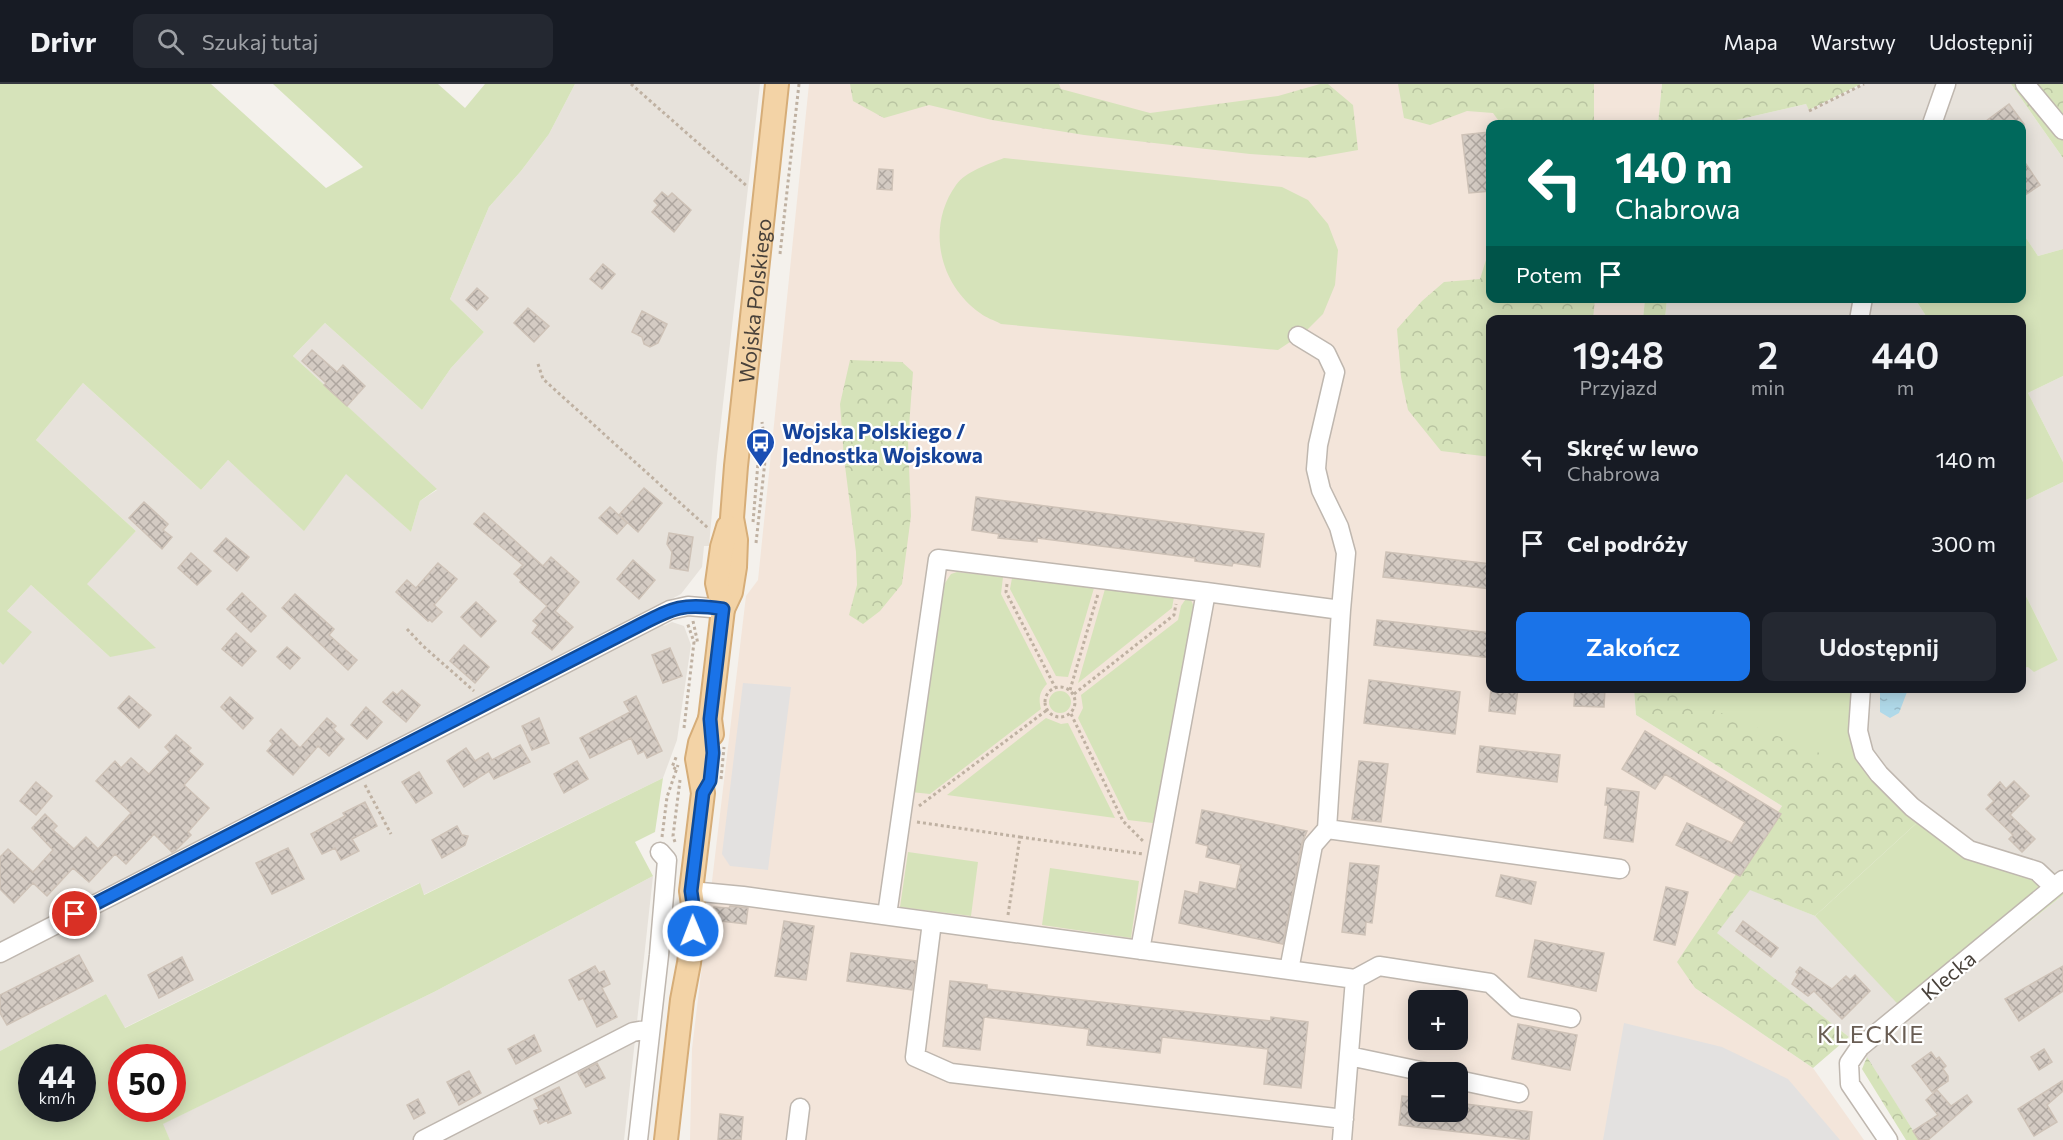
<!DOCTYPE html>
<html lang="pl">
<meta charset="utf-8">
<style>
body{margin:0;font-family:Commissioner,sans-serif;background:#242831;color:#f1f3f6;height:100vh;display:flex;flex-direction:column;font-size:22px;white-space:nowrap}
*{box-sizing:border-box;margin:0}
p{font-size:20px;color:#9ea1a6}
.icon{flex:none;width:33px;height:33px;fill:none;stroke:currentColor;stroke-width:2;stroke-linecap:round;stroke-linejoin:round}
.map{position:relative;flex:1;overflow:hidden}
.details{position:absolute;left:1486px;top:231px;width:540px;height:378px;display:flex;flex-direction:column;background:#171b24;border-radius:12px;box-shadow:0 3px 15px #0003}
.details>*{flex:none}
.guide{position:absolute;left:1486px;top:36px;width:540px;height:183px;border-radius:12px;box-shadow:0 3px 15px #0003;background:#00695c;color:#fff;overflow:hidden}
.tools{position:absolute;left:1408px;top:906px;display:grid;gap:12px}
.tools a{display:grid;place-items:center;width:60px;height:60px;border-radius:12px;background:#171b24;box-shadow:0 3px 15px #0003;font-size:30px}
.speed{position:absolute;left:18px;top:960px;display:flex;gap:12px;font-size:30px;font-weight:700;text-align:center}
.speed>*{display:grid;place-content:center;width:78px;height:78px;border-radius:50%;background:#171b24;box-shadow:0 3px 15px #0003;line-height:1}
.speed small{font-size:15px;font-weight:400}
.speed .limit{border:9px solid #d22;background:#fff;color:#111}
.pin{position:absolute;display:grid;place-items:center;width:51px;height:51px;color:#fff;margin:-26px;border:3px solid #fff;border-radius:50%;box-shadow:0 2px 6px #0007}
.me{position:absolute;width:66px;margin:-33px;rotate:359deg;stroke-linejoin:round;filter:drop-shadow(0 0 4px #0008)}
.turn{display:flex;align-items:center;gap:21px;height:126px;padding:0 30px;font-size:27px}
.turn .icon{width:78px;height:78px;stroke-width:2.5}
.turn b{display:block;font-size:42px;line-height:51px}
.then{display:flex;align-items:center;height:57px;padding:0 30px;background:#0003;gap:12px;font-size:22px}
.eta{display:flex;justify-content:space-evenly;align-items:center;height:102px;text-align:center}
.eta b{font-size:36px;font-weight:600;line-height:42px}
.action{display:flex;gap:12px;margin-top:auto;padding:12px 30px}
.action a{flex:1;height:69px;border-radius:12px;background:#1a73e8;color:#fff;font-size:24px;font-weight:600;line-height:69px;text-align:center}
.action a+a{background:#242831;color:#f1f3f6}
ul{padding:0;list-style:none}
li{display:flex;align-items:center;gap:18px;height:84px;padding:0 30px}
li div{flex:1}
li b{display:block;font-size:22px}
li em{font-style:normal}
header{display:flex;align-items:center;gap:36px;box-sizing:border-box;height:84px;padding:0 30px;background:#171b24;border-bottom:2px solid #363941}
header strong{font-size:28px}
nav{display:flex;gap:33px;margin-inline-start:auto;font-size:21px}
.search{width:420px;height:54px;background:#242831;display:flex;align-items:center;gap:15px;box-sizing:border-box;padding:0 21px;border-radius:12px;color:#9ea1a6;font-size:22px}
.map>svg:first-child{display:block}
.residential{fill:#e7e2db}
.commercial{fill:#f3e5da;fill-rule:evenodd}
.grass{fill:#d6e3ba;fill-rule:evenodd}
.forest{fill:url(#forest-crowns)}
.parking{fill:#e3e1e0}
.water{fill:url(#water-ripples)}
.building{fill:url(#building-cross-hatch);stroke:#cec2b7;stroke-width:1.5}
.lines{fill:none;stroke-linecap:round;stroke-linejoin:round}
.minor-casing{stroke:#bfb7af;stroke-width:21}
.major-casing{stroke:#d6ad78;stroke-width:26}
.path{stroke:#bfb1a2;stroke-width:3;stroke-dasharray:3 3;stroke-linecap:butt}
.minor{stroke:#fff;stroke-width:18}
.major{stroke:#f3d3a6;stroke-width:22}
.route-casing{stroke:#114b97;stroke-width:15}
.route{stroke:#1a73e8;stroke-width:10}
.labels{text-anchor:middle;dominant-baseline:central;stroke-width:4.5;stroke-linejoin:round;paint-order:stroke}
.street-label{font-size:21px;fill:#48413a;stroke:#fff}
.transit-label{font-size:21px;font-weight:bold;fill:#164399;stroke:#fff;text-anchor:start}
.quarter-label{font-size:24px;letter-spacing:1.5px;fill:#695d53;stroke:#fff}
</style>
<header>
<strong>Drivr</strong>
<div class="search"><svg class="icon" aria-label="search" viewBox="0 0 24 24"><circle cx="10" cy="10" r="6"/><path d="M15 15l6 6"/></svg>Szukaj tutaj</div>
<nav><a>Mapa</a><a>Warstwy</a><a>Udostępnij</a></nav>
</header>
<div class="map">
<svg width="2063" height="1056" viewBox="0 0 2063 1056">
<defs>
<pattern id="forest-crowns" width="20" height="18" patternUnits="userSpaceOnUse" patternTransform="scale(1.5)"><rect width="20" height="18" fill="#d6e3ba"/><path d="M2 6a3 3 0 1 1 6 0M12 15a3 3 0 1 1 6 0" fill="none" stroke="#b9c4a1"/></pattern>
<pattern id="water-ripples" width="26" height="14" patternUnits="userSpaceOnUse" patternTransform="scale(1.5)"><rect width="26" height="14" fill="#b0d9e9"/><path d="M2 4q2-2 4 0t4 0M15 11q2-2 4 0t4 0" fill="none" stroke="#99bbc9"/></pattern>
<pattern id="building-cross-hatch" width="8" height="8" patternUnits="userSpaceOnUse" patternTransform="scale(1.5)"><rect width="8" height="8" fill="#d4cbc3"/><path d="M0 0l8 8M0 8l8-8" fill="none" stroke="#aea69f"/></pattern>
</defs>
<rect width="100%" height="100%" fill="#f4f1ec"/>
<path class="residential" d="M575,0h185l-43,372 -8,90h-5l-2,21 -21,27 -33,17 16,15 8,-4 12,4 7,19 -14,95 -14,38 -240,117 -4,-12 -295,145 -18,-34 -106,57v-389l3,3 4,-54 24,-26 79,72 -24,-73 50,-53 -100,-91 47,-57 118,107 27,-30 76,70 42,-57 65,59 9,-31 17,-11 -144,-134 32,-33 97,87 29,-42 33,-36 -34,-33 39,-92 32,-36 28,-37z
M1864,0h147l52,74v91l-25,7 -16,-24v-108h-303l87,-20 4,6z
M1667,214l248,1 13,20 -263,1z
M2063,292v86l-35,-69z
M2063,398v398l-94,-33 -94,-85 -12,-31 3,-42 156,-1v-20l36,-8 -36,-72v-86z
M653,792l-29,264h-454l-8,-16 272,-132z
M1749,805l66,27 96,101 152,-122v245h-144l-52,-82 -18,-21 -133,-104z"/>
<path class="commercial" d="M809,0h853l-4,40h-167v174l154,1 -2,20 -152,1v368l143,1 2,26 146,91 -104,156 17,26 118,80 51,72h-1174l2,-91 54,-453 12,-16zM1419,916h39v40h-39zM1419,988h39v40h-39z"/>
<path class="grass" d="M0,0h211l115,104 37,-21 -90,-83h165l27,24 20,-24h90l-26,50 -28,37 -32,36 -39,92 34,33 -33,36 -29,42 -97,-87 -32,33 144,133 -17,12 -9,31 -65,-58 -42,57 -76,-71 -27,30 -118,-107 -47,57 100,91 -49,53 69,64 -46,9 -79,-72 -24,26 25,21 -29,33 -3,-3z
M1004,74l278,29 26,13 20,24 10,26 -3,35 -12,29 -18,18 -27,18 -277,-26c-7,-4 -15,-6 -21,-11 -41,-29 -54,-86 -24,-128 10,-14 33,-21 48,-27z
M2022,148l16,24 25,-7v127l-35,17 35,69v20l-41,20v-182l-94,-1 -13,-20 107,-1z
M957,488l46,5 -2,17 46,90c-7,7 -9,14 -6,25l-111,85 -19,-2 30,-203 10,-15z
M1012,494l82,10 -26,89 -12,-1 -46,-87z
M2022,504l36,72 -24,12 -6,-5 -6,1z
M1105,505l69,8 -2,11 -94,75z
M1185,516h6l4,9 -42,214 -25,-3 -50,-102 5,-10 -2,-13 97,-75 3,-14z
M1680,605h186l-3,42 12,31 94,85 82,23 12,10v15l-153,122 -95,-101 105,-96 -239,-123z
M1049 618a11 11 0 1 1 22 0a11 11 0 1 1-22 0Z
M1046,634l15,6 7,-1 47,95 -168,-23z
M663,694l-8,54 -20,10 18,34 -219,116 -271,132 7,16h-170v-89l106,-57 19,34 295,-145 4,12zM32,974h50v50h-50zM122,974h50v50h-50z
M908,768l70,10 -7,54 -71,-9z
M1050,784l89,13 -8,57 -89,-13z"/>
<path class="forest" d="M850,0h209l2,5 89,24 128,-17 42,-12h8l25,21 5,45 -45,8 -63,-4 -166,-19 -92,-15 -63,-15 -45,13 -31,-17z
M1398,0h196v40h-93l-8,-11 -26,-2 -37,14 -26,-7z
M1662,0h199l-52,26 -3,-6 -87,20h-61z
M2011,0h52v74z
M1491,160v54l104,1 -2,20 -102,1v137l-50,-6 -33,-41 -7,-33 -4,-48 25,-28 22,-19 36,-3z
M1645,215h22l-2,20h-22z
M850,276l52,2 11,10 -5,69 3,75 -9,68 -22,27 -17,13 -14,-9 8,-30 -1,-33 -12,-94 -4,-54z
M1634,605h46l2,8 189,77 49,46 -105,96 -65,-26 -33,43 132,104 -36,31 -118,-80 -18,-26 105,-156 -146,-91z
M1867,973l52,83h-13l-44,-71z"/>
<path class="parking" d="M743,599l48,4 -23,183 -38,-4 -8,-12z
M1624,939l98,24 66,32 52,61h-237z"/>
<path class="water" d="M1880,605v-1l42,1 -15,3 -8,21 -9,5 -10,-6z"/>
<path class="building" d="M2009,20l15,20h-42z
M1489,48l2,21v38l-22,2 -7,-58z
M2022,74l18,27 -18,12z
M879,85l14,1 -1,20 -15,-1z
M662,108l6,5 4,-4 19,17 -17,22 -22,-20 6,-7 -4,-4z
M603,180l12,10 -13,15 -12,-10z
M477,204l11,10 -11,12 -11,-10z
M528,224l21,18 -15,16 -20,-19z
M642,227l25,13 -9,19 -8,4 -6,-3 -2,-7 -10,-5z
M312,266l25,22 6,-7 22,21 -18,20 -23,-21 2,-2 -24,-22z
M644,404l18,15 -24,29 -19,-17z
M976,413l288,37 -4,33 -27,-4 -1,3 -37,-5v-3l-158,-20v4l-39,-4 1,-4 -27,-4z
M144,418l24,22 -5,6 9,7 -10,12 -33,-31z
M610,423l17,16 -10,11 -18,-16z
M484,429l59,53 8,-9 28,25 -24,29 18,16 -21,23 -20,-17 6,-8 -5,-4 14,-15 -27,-24 1,-2 -7,-6 9,-9 -49,-41z
M669,449l24,4 -5,34 -18,-3 2,-16 -5,-8z
M226,454l23,19 -12,14 -23,-20z
M1386,468l105,12v25l-108,-12z
M191,469l20,18 -14,14 -19,-17z
M633,476l22,20 -16,19 -22,-20z
M438,479l19,16 -23,26 8,7 -10,10 -2,-2 -2,1 -32,-29 11,-12 9,8z
M242,509l24,23 -15,16 -24,-23z
M295,510l39,35 -5,6 28,25 -9,10 -66,-62z
M476,518l20,19 -15,16 -20,-20z
M1377,536l114,13v25l-117,-13z
M236,549l20,18 -14,15 -20,-17z
M464,561l25,22 -14,16 -25,-22z
M287,563l13,11 -10,11 -13,-12z
M670,564l12,28 -19,7 -11,-28z
M1369,596l91,12 -5,42 -91,-11z
M1491,604h27l-3,26 -26,-3z
M1575,604h30l-1,19 -30,-1z
M402,606l18,15 -14,17 -23,-20 10,-10 4,3z
M129,612l22,19 -12,13 -21,-20z
M636,612l26,55 -15,7 -3,-7 -6,3 -7,-16 -41,20 -10,-20 50,-26 -6,-10z
M230,613l23,21 -10,11 -22,-22z
M366,623l16,15 -15,17 -16,-14z
M327,634l9,8 -3,3 11,10 -15,17 -11,-10 -25,29 -26,-24 6,-7 -3,-3 11,-12 19,19z
M539,634l10,25 -17,7 -10,-24z
M1645,647l136,83 -41,62 -64,-31 11,-22 45,20 13,-21 -80,-48 -10,15 -33,-20z
M176,651l15,13 -3,3 15,13 -19,21 25,23 -21,24 3,3 -15,15 -4,2 -18,-18 -28,30 -11,-10 -26,28 -16,-14 -26,28 -14,-13 -19,20 -14,-14v-32l8,-8 25,23 20,-22 -21,-22 13,-14 12,12 -4,4 21,19 12,-12 12,12 33,-36 -35,-32 19,-20 6,7 10,-10 18,16 21,-22 -5,-5z
M520,661l10,17 -36,17 -5,-8 -25,16 -17,-26 19,-13 9,13 13,-8 4,7z
M1480,662l80,9 -3,27 -80,-10z
M577,677l11,18 -24,14 -10,-19z
M1359,677l29,3 -7,58 -29,-3z
M419,688l13,21 -16,10 -14,-21z
M2014,697l15,15 -19,19 25,24 -13,13 -13,-13 4,-4 -27,-26 8,-8 -6,-6 12,-13 6,7z
M36,698l16,14 -16,19 -16,-14z
M1607,704l32,4 -6,50 -29,-4 4,-33h-3z
M365,718l12,24 -25,13 7,12 -18,9 -6,-12 -13,6 -11,-20 34,-18 -2,-3z
M1202,726l105,21 -5,12 -19,101 -104,-21 6,-32 13,3 2,-12 36,7 5,-24 -35,-8 2,-11 -12,-3z
M457,742l5,9 6,1 -3,9 -23,13 -10,-18z
M288,764l16,31 -32,15 -16,-31z
M1350,779l29,3 -7,57 -6,-1 -1,13 -23,-3z
M1501,791l35,7 -5,22 -35,-8z
M1666,803l22,5 -13,53 -21,-5z
M730,822l18,2 -2,16 -34,-4 2,-13 15,1z
M784,837l30,5 -8,54 -31,-4z
M1743,837l35,27 -7,9 -35,-26z
M1535,856l69,13 -8,38 -68,-14z
M851,869l65,8 -4,29 -65,-9z
M79,871l14,26 -86,44 -7,-12v-18z
M182,873l11,23 -34,18 -11,-23z
M595,882l4,7 5,-2 6,13 -8,4 15,29 -20,10 -14,-29 -4,2 -10,-20z
M2063,882v25l-44,30 -14,-22z
M1800,883l32,22 14,-13 4,4 5,-5 15,16 -28,28 -28,-28 -6,5 -16,-12 6,-10 -2,-2z
M950,897l37,4v4l104,12 180,20v-4l37,5 -7,66 -37,-4 4,-35 -106,-12 -2,16 -73,-8 2,-16 -105,-12 -4,33 -37,-4z
M1518,940l59,11 -7,35 -58,-11z
M534,951l7,16 -25,13 -8,-15z
M2044,965l8,13 -13,8 -8,-13z
M1931,968l5,7 3,-2 7,9 -3,3 5,7v5l-16,11 -20,-26z
M597,979l8,15 -19,9 -8,-14z
M469,987l12,22 -22,12 -12,-23z
M2062,997l1,10 -16,14 10,17 -23,14 -16,-27z
M559,1003l12,26 -23,10 -1,-3 -7,4 -6,-13 5,-2 -5,-10z
M1937,1006l14,16 16,-11 5,7 -44,38h-9l-6,-9 25,-16 -12,-15z
M1402,1012l17,2v14h39v-9l74,9 -3,28 -130,-15z
M418,1015l7,14 -11,6 -7,-14z
M720,1030l23,3 -2,23h-23z"/>
<g class="lines">
<defs>
<path id="minor" d="M2025,0l38,46
M1932,40l14,-40
M1859,236l4,-22
M1298,252l28,17 9,19 -17,73 -2,24 5,21 18,37 7,26 -5,57
M1861,604l-3,43 6,23 15,20 33,33 57,43 68,21 17,16
M1327,745l293,40
M691,807l52,5 612,83 -13,161
M887,831l51,-356 268,33
M932,838l-17,135 36,16 393,46
M1140,866l66,-358 135,18 -14,219 -14,16 -24,125
M0,869l670,-343 18,-4 35,3
M1355,895l24,-13 111,17 26,24 55,11
M1349,972l76,16
M1458,996l61,13
M423,1056l210,-108 17,-3
M638,1056l21,-185 8,-95 -7,-8
M796,1056l4,-32
M1888,1056l-38,-56 -1,-21 11,-16 203,-167"/>
<g id="major">
<path id="s1" d="M723,525l8,-17 4,-25 1,-27 -4,-22 4,-52 41,-382"/>
<path d="M712,650l-2,-15 13,-110 -6,-26 5,-36 6,-20"/>
<path d="M666,1056l16,-140 7,-37 6,-45 -4,-27 12,-98 -6,-34 3,-16 10,-24"/>
</g>
</defs>
<use href="#minor" class="minor-casing"/>
<use href="#major" class="major-casing"/>
<path class="path" d="M631,0l117,103
M1809,27l55,-27
M780,170l19,-170
M538,280l5,15 165,149
M753,438l6,-71 6,-5
M756,459l10,-91 -4,-30
M1007,500l-1,8 49,95
M693,537l5,23
M407,545l15,16 52,46
M1045 618a15 15 0 1 1 30 0a15 15 0 1 1-30 0Z
M1070,606l28,-96
M1074,610l100,-79 2,-11
M1071,630l52,107 20,20
M684,644l10,-86 -7,-20
M676,685l-4,-2 5,-12
M721,695l3,-32
M365,701l26,49
M919,722l128,-96
M917,738l103,15 -12,78
M662,753l5,-40 11,-32
M1020,753l123,17
M675,758l-2,-6 7,-56"/>
<use href="#minor" class="minor"/>
<use href="#major" class="major"/>
</g>
<g class="lines">
<defs>
<path id="route" d="M75,830l559,-286c37,-19 46,-26 89,-19l-13,110 3,34 -3,28 -7,12 -12,98 4,27 -2,13"/>
</defs>
<use href="#route" class="route-casing"/>
<use href="#route" class="route"/>
</g>
<defs>
<symbol id="bus-pin" viewBox="-11 -11 22 30"><path d="M0 17L-7.5 6A9.5 9.5 0 1 1 7.5 6Z" fill="#1a4fb4" stroke="#fff"/><path d="M-5-6H5V4H4V6H2V4H-2V6H-4V4H-5ZM-3.5-4V0h7V-4ZM-3.5 1.2v1.5H-2V1.2ZM2 1.2v1.5H3.5V1.2Z" fill="#fff"/></symbol>
</defs>
<g fill-rule="evenodd">
<use href="#bus-pin" x="744" y="342" width="33" height="45"/>
</g>
<g class="labels">
<g class="street-label">
<text stroke="none"><textPath href="#s1" startOffset="312">Wojska Polskiego</textPath></text>
<text transform="translate(1948 891) rotate(-40)">Klecka</text>
</g>
<g class="transit-label">
<text x="782" y="346">Wojska Polskiego /<tspan x="782" dy="24">Jednostka Wojskowa</tspan></text>
</g>
<g class="quarter-label">
<text x="1871" y="949">KLECKIE</text>
</g>
</g>
</svg>
<div class="tools">
<a>+</a>
<a>−</a>
</div>
<div class="speed"><div>44<small>km/h</small></div><div class="limit">50</div></div>
<div class="pin" style="left:75px;top:830px;background:#d93025"><svg class="icon" aria-label="arrive" viewBox="0 0 24 24"><path d="M6 21V4h12l-3 4 3 4H6"/></svg></div>
<svg class="me" style="left:693px;top:847px" viewBox="-20 -20 40 40"><circle r="17" fill="#1a73e8" stroke="#fff" stroke-width="3"/><path d="M0-11L8 9 0 5-8 9z" fill="#fff"/></svg>
<div class="guide">
<div class="turn"><svg class="icon" aria-label="left" viewBox="0 0 24 24"><path d="M17 20v-9H6M10 6l-5 5 5 5"/></svg><div><b>140 m</b>Chabrowa</div></div>
<div class="then">Potem<svg class="icon" aria-label="arrive" viewBox="0 0 24 24"><path d="M6 21V4h12l-3 4 3 4H6"/></svg></div>
</div>
<section class="details">
<div class="eta">
<div><b>19:48</b><p>Przyjazd</p></div>
<div><b>2</b><p>min</p></div>
<div><b>440</b><p>m</p></div>
</div>
<ul>
<li><svg class="icon" aria-label="left" viewBox="0 0 24 24"><path d="M17 20v-9H6M10 6l-5 5 5 5"/></svg><div><b>Skręć w lewo</b><p>Chabrowa</p></div><em>140 m</em></li>
<li><svg class="icon" aria-label="arrive" viewBox="0 0 24 24"><path d="M6 21V4h12l-3 4 3 4H6"/></svg><div><b>Cel podróży</b></div><em>300 m</em></li>
</ul>
<div class="action"><a>Zakończ</a><a>Udostępnij</a></div>
</section>
</div>
